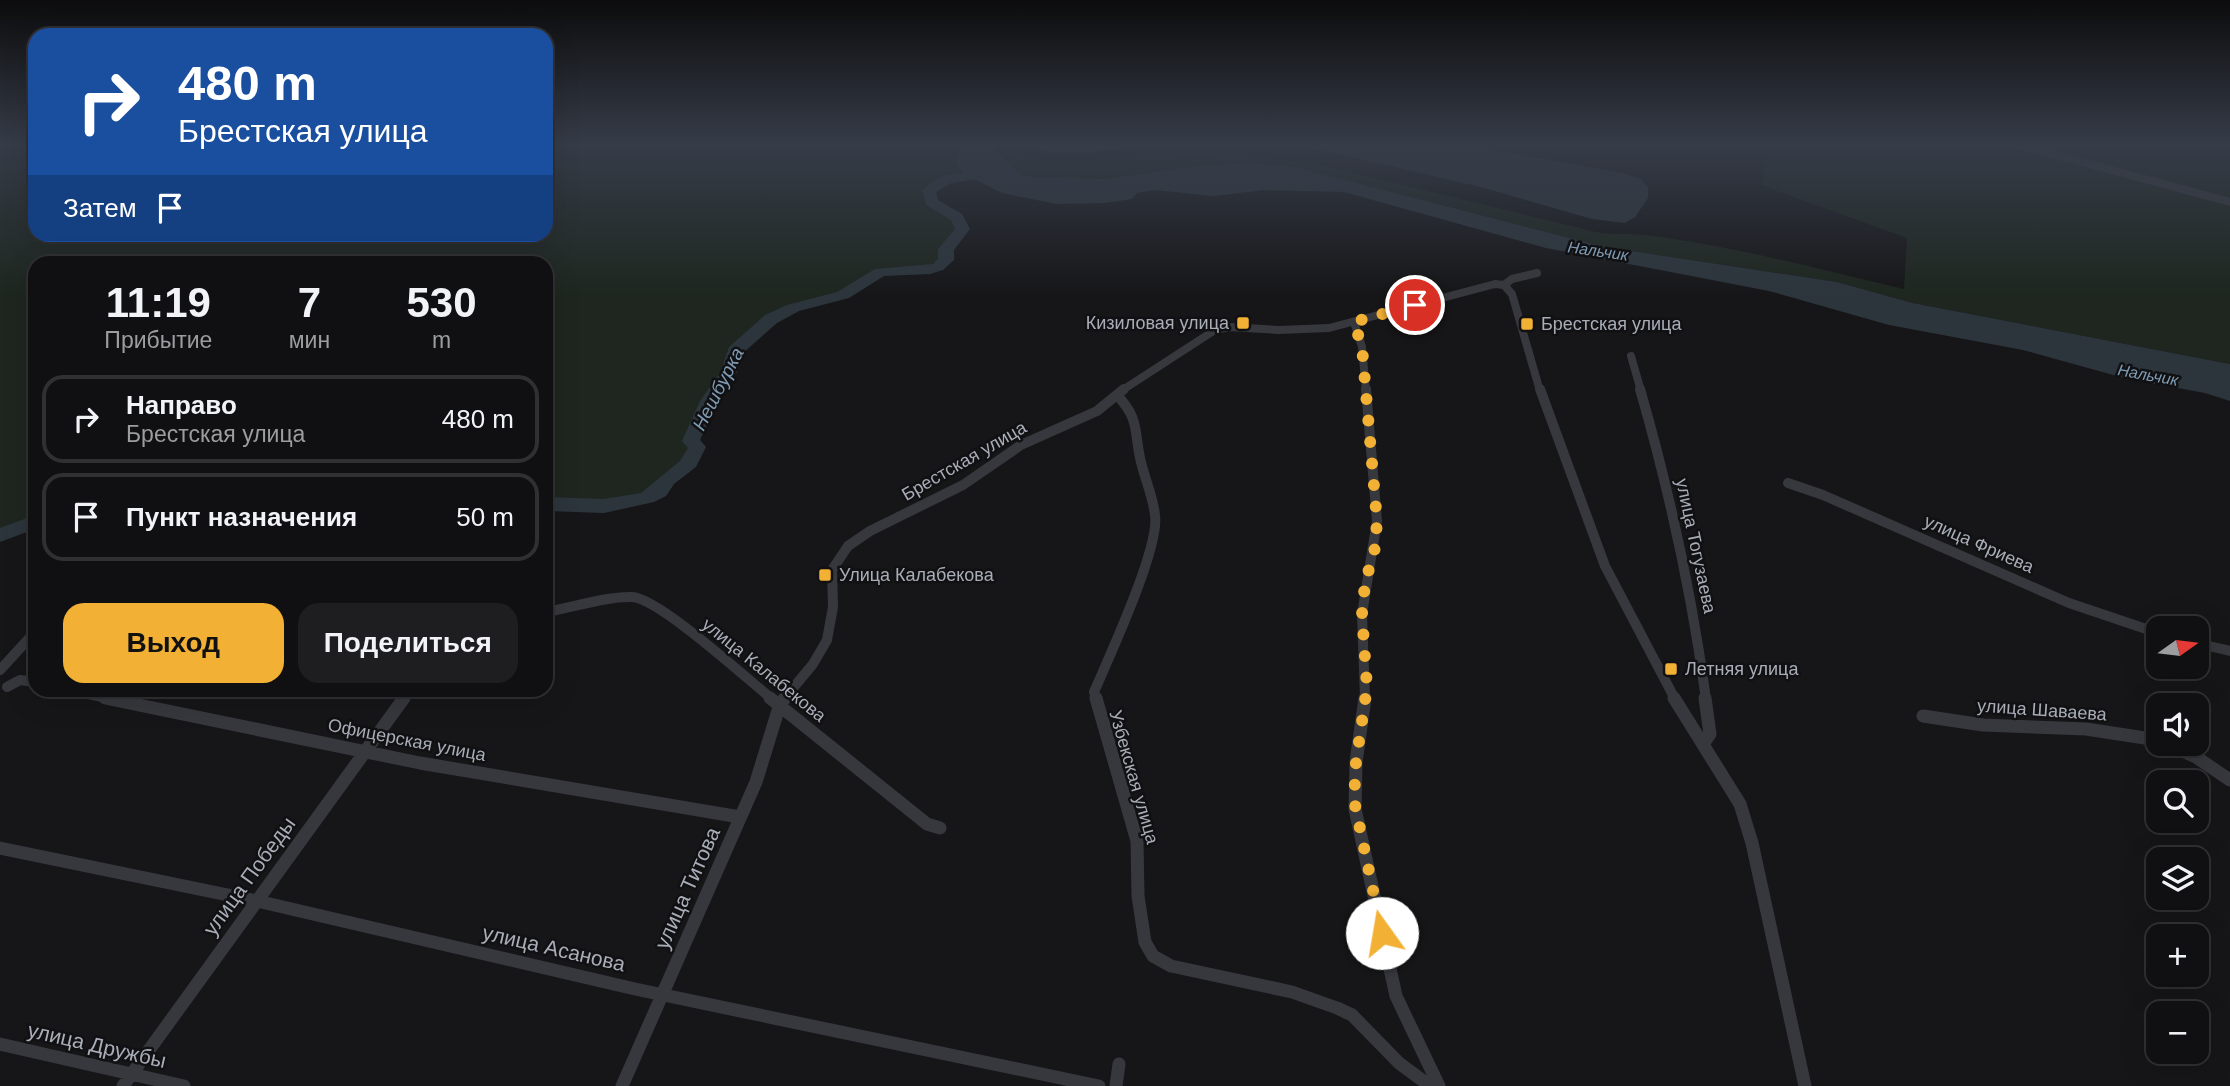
<!DOCTYPE html>
<html lang="ru">
<meta charset="utf-8">
<style>
body{margin:0;font-family:Arial,sans-serif;background:#1e1e20;color:#f1f3f6;height:100vh;display:flex;flex-direction:column;font-size:26px;white-space:nowrap}
*{box-sizing:border-box;margin:0}
p{font-size:23px;color:#9c9d9f}
.icon{flex:none;width:38px;height:38px;fill:none;stroke:currentColor;stroke-width:2;stroke-linecap:round;stroke-linejoin:round}
.map{position:relative;flex:1;overflow:hidden}
.drawer{position:absolute;left:28px;top:256px;width:525px;height:441px;display:flex;flex-direction:column;background:#101012;border-radius:21px;box-shadow:0 7px 28px #0002,0 0 0 2px #303032}
.drawer>*{flex:none}
.hud{position:absolute;left:28px;top:28px;width:525px;height:214px;border-radius:21px;box-shadow:0 7px 28px #0002,0 0 0 2px #303032;background:#1a4fa0;color:#fff;overflow:hidden}
.needle{width:46px;rotate:76deg}
.controls{position:absolute;left:2146px;top:616px;display:grid;gap:14px}
.controls a{display:grid;place-items:center;width:63px;height:63px;border-radius:14px;background:#101012;box-shadow:0 7px 28px #0002,0 0 0 2px #303032;font-size:35px}
.pin{position:absolute;display:grid;place-items:center;width:60px;height:60px;color:#fff;margin:-30px;border:4px solid #fff;border-radius:50%;box-shadow:0 2px 7px #0007}
.me{position:absolute;width:77px;margin:-38px;rotate:347deg;stroke-linejoin:round;filter:drop-shadow(0 0 5px #0008)}
.turn{display:flex;align-items:center;gap:24px;height:147px;padding:0 35px;font-size:32px}
.turn .icon{width:91px;height:91px;stroke-width:2.5}
.turn b{display:block;font-size:49px;line-height:60px}
.then{display:flex;align-items:center;height:66px;padding:0 35px;background:#0003;gap:14px;font-size:26px}
.eta{display:flex;justify-content:space-evenly;align-items:center;height:119px;text-align:center}
.eta b{font-size:42px;font-weight:700;line-height:49px}
.primary-button{display:flex;gap:14px;margin-top:auto;padding:14px 35px}
.primary-button a{flex:1;height:80px;border-radius:21px;background:#f2b134;color:#111;font-size:28px;font-weight:700;line-height:80px;text-align:center}
.primary-button a+a{background:#1e1e20;color:#f1f3f6}
ul{padding:0;list-style:none}
li{display:flex;align-items:center;gap:21px;height:88px;margin:0 14px 10px;padding:0 21px;border:4px solid #303032;border-radius:21px}
li div{flex:1}
li b{display:block;font-size:26px}
li em{font-style:normal}
.map>svg:first-child{display:block}
.green{fill:#1e261f}
.water{fill:#2c353c}
.lines{fill:none;stroke-linecap:round;stroke-linejoin:round}
.river{fill:#2c353c;fill-rule:evenodd}
.minor-far2{stroke:#37383d;stroke-width:8}
.minor-far1{stroke:#37383d;stroke-width:10}
.minor{stroke:#37383d;stroke-width:13}
.route{stroke:#f2b134;stroke-width:12;stroke-dasharray:0 21.6}
.poi-dot{fill:#f2b134;stroke:#111113;stroke-width:2.5}
.labels{text-anchor:middle;dominant-baseline:central;stroke-width:5;stroke-linejoin:round;paint-order:stroke}
.far-water-label{font-size:16px;font-style:italic;fill:#7f9bb3;stroke:#111113}
.poi-label{font-size:18px;fill:#a8adb8;stroke:#111113;text-anchor:start}
.street-label{font-size:18px;fill:#a8adb8;stroke:#111113}
.water-label{font-size:19px;font-style:italic;fill:#7f9bb3;stroke:#111113}
.near-street-label{font-size:21px;fill:#a8adb8;stroke:#111113}
</style>
<div class="map">
<svg width="2230" height="1086" viewBox="0 0 2230 1086">
<rect width="100%" height="100%" fill="#161618"/>
<path class="green" d="M0,144h35v90h511v-90h412l6,30 6,3 -23,2 -18,11 2,12 26,15 6,12 -17,20v11l-8,7 -8,2 -50,3 -37,23 -50,13 -22,11 -36,32 -7,23 -35,57 -2,10 6,6 -12,22 -16,9 -9,12 -15,6 -43,12 -56,-4v-242h-511v260l-35,13z
M995,144h13l8,9 41,9 143,-12 118,14 278,68c17,3 32,1 48,3 87,10 174,34 260,54l3,-51 -146,-53 5,-27 -24,-14h488v220l-317,-61 -76,-21 -232,-35 -312,-80 -21,-2 -83,2 -84,12 -83,-3 -27,-26z"/>
<path class="water" d="M958,144h37v6l27,26 83,3 84,-12 59,-4 46,4 311,80 232,35 76,21 317,61v37l-25,-8 -81,-15 -101,-28 -134,-25 -120,-34 -223,-43 -202,-56 -79,-2 -51,6 -60,-6 -17,3 -5,6 -27,4 -49,1 -54,-11 -38,-19 -8,-11 4,-10z
M1027,144h129c-30,4 -106,17 -129,0z
M1293,144h169l161,29 18,6 7,8v11l-13,19 -10,6 -33,-4 -111,-32z"/>
<g class="lines">
<path class="river" d="M996,168l7,4 -2,3 -50,8 -15,9 2,8 24,14 8,15 -16,21v10l-11,10 -13,4 -46,2 -35,22 -50,13 -22,12 -34,30 -7,21 -19,28 -17,38 6,7 -10,20 -22,17 -8,12 -12,6 -50,11 -58,-2v-14l58,2 37,-6 39,-32 8,-13 -6,-7 18,-40 20,-28 9,-26 36,-32 22,-10 50,-13 38,-23 58,-5 5,-5v-10l17,-20 -4,-9 -25,-15 -4,-15 20,-14z
M35,515v14l-35,13v-14z"/>
<path class="minor-far2" d="M2015,144l215,58
M1504,285l8,9 28,97
M1354,322l8,25 4,44
M1631,356l10,35
M1121,391l94,-61 14,-3 50,3 50,-2 166,-44 9,1 8,-6 25,-6"/>
<path class="minor-far1" d="M1540,389l65,177 70,133
M1640,389c29,101 52,206 66,310
M1788,483l35,12 246,108 89,30
M546,612c25,-4 61,-16 86,-15 27,1 115,82 140,102
M2196,643l34,8
M0,670l35,-38
M7,687l13,-7 15,2
M68,690l45,9
M402,699l7,-9
M784,699l29,-35 14,-24 6,-33 -1,-37 16,-24 22,-15 93,-46 58,-40 76,-34 27,-22
M1096,699l-2,-7c15,-35 66,-144 61,-177 -2,-19 -11,-38 -15,-57 -6,-30 -1,-39 -23,-63
M1365,699l-3,-85 15,-93 -11,-132"/>
<path class="minor" d="M105,698l315,65 320,54
M770,698l157,126 13,4
M1096,698l41,143 1,55 7,46 8,14 18,10 121,26 45,16 15,7 47,48 31,23
M1365,698l-9,64 -1,47 41,187 43,90
M1674,698l66,106 12,39 53,243
M1923,716l60,9 103,4 72,11
M1703,744l7,-10 -5,-36
M2167,744l29,13 34,23
M0,848l257,53 378,88 464,97
M0,1044l184,42
M123,1086l281,-388
M622,1086l134,-304 24,-78 5,-6
M1116,1086l3,-22"/>
</g>
<linearGradient id="sky" x2="0" y2="1"><stop stop-color="#0c0c0d"/><stop offset="0.49" stop-color="#363c48"/><stop offset="1" stop-color="#363c48" stop-opacity="0"/></linearGradient>
<rect width="2230" height="296" fill="url(#sky)"/>
<g class="lines">
<path class="route" d="M1382,933l-28,-133 2,-38 11,-75 -5,-73 3,-31 10,-35 2,-27 -15,-174 -8,-25 61,-17"/>
</g>
<g class="poi-dot">
<rect x="1236" y="316" width="14" height="14" rx="3.5"/>
<rect x="1520" y="317" width="14" height="14" rx="3.5"/>
<rect x="818" y="568" width="14" height="14" rx="3.5"/>
<rect x="1664" y="662" width="14" height="14" rx="3.5"/>
</g>
<g class="labels">
<g class="far-water-label">
<text transform="translate(1598 251) rotate(8)">Нальчик</text>
<text transform="translate(2148 375) rotate(10)">Нальчик</text>
</g>
<g class="poi-label">
<text x="1229" y="323" text-anchor="end">Кизиловая улица</text>
<text x="1541" y="324">Брестская улица</text>
<text x="839" y="575">Улица Калабекова</text>
<text x="1685" y="669">Летняя улица</text>
</g>
<g class="street-label">
<text transform="translate(964 461) rotate(-30)">Брестская улица</text>
<text transform="translate(1979 544) rotate(24)">улица Фриева</text>
<text transform="translate(1696 546) rotate(78)">улица Тогузаева</text>
<text transform="translate(764 670) rotate(39)">улица Калабекова</text>
<text transform="translate(2042 710) rotate(4)">улица Шаваева</text>
<text transform="translate(407 740) rotate(11)">Офицерская улица</text>
<text transform="translate(1134 777) rotate(74)">Узбекская улица</text>
</g>
<g class="water-label">
<text transform="translate(718 389) rotate(-63)">Нешбурка</text>
</g>
<g class="near-street-label">
<text transform="translate(249 876) rotate(-54)">улица Победы</text>
<text transform="translate(687 888) rotate(-66)">улица Титова</text>
<text transform="translate(554 948) rotate(13)">улица Асанова</text>
<text transform="translate(97 1045) rotate(13)">улица Дружбы</text>
</g>
</g>
</svg>
<div class="controls">
<a><svg class="needle" viewBox="-14 -14 28 28"><path d="M0-13l5 13h-10z" fill="#e53935"/><path d="M0 13l5-13h-10z" fill="#9c9d9f"/></svg></a>
<a><svg class="icon" aria-label="sound" viewBox="0 0 24 24"><path d="M4 9h4l5-4v14l-5-4H4zM17 9q2 3 0 6"/></svg></a>
<a><svg class="icon" aria-label="search" viewBox="0 0 24 24"><circle cx="10" cy="10" r="6"/><path d="M15 15l6 6"/></svg></a>
<a><svg class="icon" aria-label="layers" viewBox="0 0 24 24"><path d="M12 4l9 5-9 5-9-5zM3 14l9 5 9-5"/></svg></a>
<a>+</a>
<a>−</a>
</div>
<div class="pin" style="left:1415px;top:305px;background:#d93025"><svg class="icon" aria-label="arrive" viewBox="0 0 24 24"><path d="M6 21V4h12l-3 4 3 4H6"/></svg></div>
<svg class="me" style="left:1382px;top:933px" viewBox="-20 -20 40 40"><circle r="19" fill="#fff"/><path d="M0-13L10 11 0 6-10 11z" fill="#f2b134"/></svg>
<div class="hud">
<div class="turn"><svg class="icon" aria-label="right" viewBox="0 0 24 24"><path d="M7 20v-9h11M14 6l5 5-5 5"/></svg><div><b>480 m</b>Брестская улица</div></div>
<div class="then">Затем<svg class="icon" aria-label="arrive" viewBox="0 0 24 24"><path d="M6 21V4h12l-3 4 3 4H6"/></svg></div>
</div>
<section class="drawer">
<div class="eta">
<div><b>11:19</b><p>Прибытие</p></div>
<div><b>7</b><p>мин</p></div>
<div><b>530</b><p>m</p></div>
</div>
<ul>
<li><svg class="icon" aria-label="right" viewBox="0 0 24 24"><path d="M7 20v-9h11M14 6l5 5-5 5"/></svg><div><b>Направо</b><p>Брестская улица</p></div><em>480 m</em></li>
<li><svg class="icon" aria-label="arrive" viewBox="0 0 24 24"><path d="M6 21V4h12l-3 4 3 4H6"/></svg><div><b>Пункт назначения</b></div><em>50 m</em></li>
</ul>
<div class="primary-button"><a>Выход</a><a>Поделиться</a></div>
</section>
</div>
